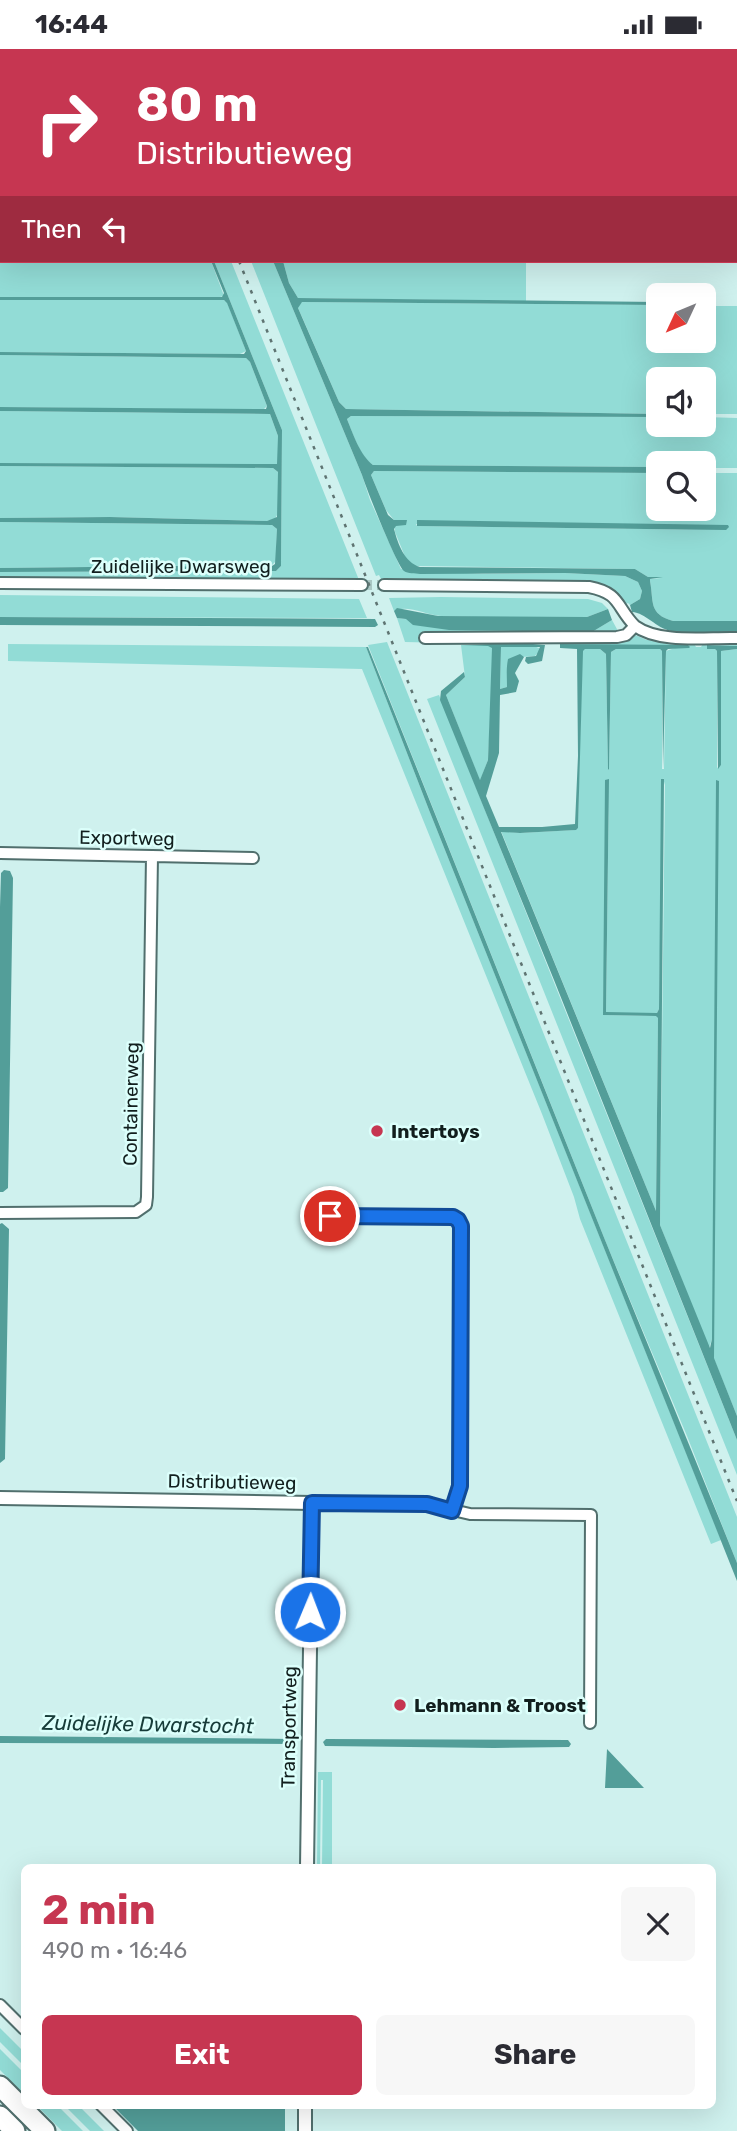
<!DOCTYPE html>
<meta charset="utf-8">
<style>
body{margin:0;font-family:Rubik,sans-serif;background:#f7f7f7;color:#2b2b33;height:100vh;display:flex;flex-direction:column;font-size:26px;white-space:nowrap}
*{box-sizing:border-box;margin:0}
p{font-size:23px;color:#7c7c81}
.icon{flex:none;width:38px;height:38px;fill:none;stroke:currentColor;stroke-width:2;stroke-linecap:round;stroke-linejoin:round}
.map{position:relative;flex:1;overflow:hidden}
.drawer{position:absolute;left:21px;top:1815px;width:695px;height:245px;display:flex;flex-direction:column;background:#fff;border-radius:10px;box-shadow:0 7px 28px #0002}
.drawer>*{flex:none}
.top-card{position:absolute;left:0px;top:0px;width:738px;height:214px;box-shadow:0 7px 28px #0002;background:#c63651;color:#fff;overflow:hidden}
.needle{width:46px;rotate:226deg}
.tools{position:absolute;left:646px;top:234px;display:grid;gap:14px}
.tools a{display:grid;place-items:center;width:70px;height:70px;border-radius:10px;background:#fff;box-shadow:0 7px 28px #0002;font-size:35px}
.pin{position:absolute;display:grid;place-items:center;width:60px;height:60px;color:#fff;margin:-30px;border:4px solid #fff;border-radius:50%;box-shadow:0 2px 7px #0007}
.me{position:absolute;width:77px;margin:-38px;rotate:1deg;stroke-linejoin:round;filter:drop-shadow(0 0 5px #0008)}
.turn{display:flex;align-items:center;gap:24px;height:147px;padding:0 21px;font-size:32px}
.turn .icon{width:91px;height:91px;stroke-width:2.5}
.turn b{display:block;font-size:49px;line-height:60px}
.then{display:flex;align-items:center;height:66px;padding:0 21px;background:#0003;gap:14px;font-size:26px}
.round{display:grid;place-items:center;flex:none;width:74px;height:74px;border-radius:10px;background:#f7f7f7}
.headline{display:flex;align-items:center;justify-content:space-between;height:119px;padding:0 21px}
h1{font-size:42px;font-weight:700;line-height:52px;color:#c63651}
.action{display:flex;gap:14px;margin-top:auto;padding:14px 21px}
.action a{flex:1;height:80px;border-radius:10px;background:#c63651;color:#fff;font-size:28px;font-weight:700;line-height:80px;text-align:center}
.action a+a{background:#f7f7f7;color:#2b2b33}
.status{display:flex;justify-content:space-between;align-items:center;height:49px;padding:0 35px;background:#fff;direction:ltr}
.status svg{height:19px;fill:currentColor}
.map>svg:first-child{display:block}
.green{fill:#92dcd6;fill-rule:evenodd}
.water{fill:#539e99}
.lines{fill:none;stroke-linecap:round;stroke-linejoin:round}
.minor-tunnel{stroke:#a9c7c4;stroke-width:10;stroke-dasharray:10 5;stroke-linecap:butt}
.minor-casing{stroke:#516f6d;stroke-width:14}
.tertiary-casing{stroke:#516f6d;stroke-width:16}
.motorway-casing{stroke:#516f6d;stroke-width:23}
.minor{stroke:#fff;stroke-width:10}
.tertiary{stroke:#fff;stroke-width:12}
.motorway{stroke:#fff;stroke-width:19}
.rail{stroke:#5f7472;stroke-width:2.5;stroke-dasharray:3.5 7;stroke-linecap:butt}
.route-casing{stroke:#114b97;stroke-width:18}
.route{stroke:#1a73e8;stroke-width:12}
.poi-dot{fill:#c63651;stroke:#dcfffb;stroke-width:2.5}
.labels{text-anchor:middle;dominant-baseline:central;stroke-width:5;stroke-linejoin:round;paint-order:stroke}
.street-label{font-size:19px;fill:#121f1e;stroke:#dcfffb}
.poi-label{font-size:19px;font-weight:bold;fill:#121f1e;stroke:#dcfffb;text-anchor:start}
.water-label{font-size:21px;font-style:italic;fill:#173c39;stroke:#dcfffb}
</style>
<div class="status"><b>16:44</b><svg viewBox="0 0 49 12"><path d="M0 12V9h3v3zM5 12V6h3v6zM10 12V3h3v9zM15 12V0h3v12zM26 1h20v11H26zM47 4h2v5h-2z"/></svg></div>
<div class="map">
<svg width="737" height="2082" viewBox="0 0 737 2082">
<rect width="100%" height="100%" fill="#cff1ee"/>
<path class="green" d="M196,0h541v84v-82h-540z
M0,196h2v16h209l13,35 -8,2 -216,-1z
M214,212h17l128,319 -359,-2v-6l271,-1h5l5,-5 1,-136z
M251,212h22l89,214 8,25 31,69 81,5 83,-1 60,3 13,6 4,9 -2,8 -10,6 -2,-2 -2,1 -11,-13 -17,-8 -210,-4h-7l-2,-4 -3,1z
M283,212h243v40l-228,-3 -9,-15z
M0,251h224l3,2 19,49 -6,3 -240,-2z
M302,253l356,3v36h46v-35h33v108h-33v-34h-46v34l-312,-5 -7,-7 -36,-83 -5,-11 1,-5z
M0,306l246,3 4,4 17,44 -4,4 -263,-3z
M0,362l270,3 8,22v25l-1,3 -6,1 -271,-2z
M351,367l307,1v8h46v-8l33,1v50h-33v-4h-46v3l-285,-2c-14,-10 -20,-31 -26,-46z
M0,417l273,2 5,4v41l-3,6 -8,2 -157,-4 -110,1z
M374,422l284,2v36h46v-36h33v148h-64c-25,-7 -19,-20 -23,-40v-2l11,-1 -13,-1 -13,-8 -220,-3 -9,-7 -11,-27 -1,-12 -8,-10 -15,-35zM416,475l310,6 -309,-4z
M0,473l272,3 5,4 -1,32 -7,7 -39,1 -51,-3 -179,2z
M0,546l359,4 8,19 -367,-1z
M441,548l147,2 14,4 6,6 -21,8c-48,0 -98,1 -146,-1 -15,-1 -34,-12 -47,-5l-5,-13z
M397,569l132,13 63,1 20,-12 6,11 -1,1 -50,2 -20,-2 -98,11 -44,-1z
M635,586l12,5 46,2 3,5h5l3,-5 33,-1v5l-30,-1v4h8l2,2v117l4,-3v-114l16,-2v767l-23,-57 -2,-20 -3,9 -49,-123 5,-440 -2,-7 -4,231 -2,4h-51l3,-234 -6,236 54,1 1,2 -2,193 -155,-380 19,2 55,-3 3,-2 4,-177 3,-2h15l6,5 2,116 1,-1 2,-117 5,-3h44l2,2v118h2l2,-118 9,-3h14l-129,-4 1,-3h60z
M387,593l350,875v46l-50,-127 -80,-191 -239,-600z
M8,595l358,3 63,163 292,730 -10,4 -131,-325 -6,-22 -32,-83 -180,-445 -354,-8z
M461,596h33l-6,115 -8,21 -34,-86 19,-18z
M501,598l33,-1 7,3 -6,7 -13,1 -13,22 -2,8 -7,2z
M439,646l298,745v35l-310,-776z
M318,1723h14v95h-10l1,-87h-2l-1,87h-3z
M0,1979l24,24v14l-24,-24z
M0,2000l24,24v21l-24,-24z
M36,2056h21l26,26h-21z
M64,2056h14l26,26h-14z"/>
<path class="water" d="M211,212h3l68,169 -1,136 -5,5h-5l-271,1v-4l179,-2 51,3 39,-1 6,-4 2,-35 -5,-4 -272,-3v-4l110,-1 157,4 10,-4 1,-45 -5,-4 -273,-2v-3l277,1 1,-28 -8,-22 -270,-3v-4l266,2 1,-3 -17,-44 -4,-4 -246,-3v-3l244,2 2,-3 -19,-48 -3,-3h-224v-3h222l2,-4z
M273,212h10l6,22 9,15 360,4v3l-356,-3 -4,6 41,94 7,7 312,5v3l-307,-1 -4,3c6,15 13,36 26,46l285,2v6l-284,-2 -3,4 17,40 6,5h13l-1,5 -10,1 -2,3c4,15 10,33 26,38l215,2 13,8h15l-13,2v2c4,20 -2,33 23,40h64v11c-18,0 -50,3 -66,-1 -15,-3 -25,-18 -39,-19l-2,-7 10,-6 2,-8 -4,-9 -13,-6 -60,-3 -145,1c-5,-1 -12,0 -16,-3 -7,-5 -38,-83 -42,-96z
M417,471l311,5 1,2 -3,3 -309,-4z
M397,559l41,8 149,1 21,-8 4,11 -20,12 -143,-2 -36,-5 -7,-6 -9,-1 -3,-7z
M0,568l375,2 3,6 -3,2 -375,-2z
M521,594l24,2 -3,16 -14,3 -3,-3 1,-4 10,-1 4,-9h-39l-1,42 7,-2c0,-10 -1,-18 1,-28l12,-5 4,3 -9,16 4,8 -3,11 -16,3 -1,58 -13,43 13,31h43l33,-3 3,-68 -1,-107 -17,-1v-4l128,1 2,2 -1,1 -21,1 -2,2 -3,118 -1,-118 -2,-2h-44l-5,3 -2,117 -1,1 -2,-116 -6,-5h-15l-2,2 -5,177 -2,2 -56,3 -19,-1 155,379 2,-193 -2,-2 -53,-1 2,-235 4,-1 -3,233 51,1 2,-4 2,-230h3l-4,446 50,123 2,-9 4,-559 3,1 -5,577 23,58v24l-183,-460 -114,-280 1,-9 23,-19 1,5 -19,18 34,85 8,-20 4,-112 -4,-2 -26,-1z
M707,596l30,1v3l-16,2v114l-3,4 -1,-118 -2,-2h-8z
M366,598h2c80,198 158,396 237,593 44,108 89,215 132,323v18l-308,-771z
M4,821l6,1 3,7 -5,310 -5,4h-3v-285l1,-34z
M2,1174l7,6 -4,230 -5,4v-239z
M0,1687l293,3 2,3 -2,2 -293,-1z
M326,1690l242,1 3,4 -2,3 -75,1 -169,-2 -2,-4z
M607,1700l37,39h-39z
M112,2056h173v26h-147z"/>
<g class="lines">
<path class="minor-tunnel" d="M362,536h22"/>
<defs>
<path id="minor" d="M0,534l362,2
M384,536l205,2c32,6 27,20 46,39
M425,589l192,-1 9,-2 9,-9c25,18 72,11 102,12
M0,804l253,5
M0,1164l136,-1 10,-7 1,-8 5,-341
M330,1167l123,1 5,3 3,6 -1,260 -8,25
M312,1454l115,1 43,10 121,1 -1,208
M0,1956l24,24
M101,2056l26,26"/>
<path id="tertiary" d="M0,1449l312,5 -5,364
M305,2082v-26"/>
<path id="motorway" d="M0,2037l45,45
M0,2067l15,15"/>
</defs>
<use href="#minor" class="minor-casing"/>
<use href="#tertiary" class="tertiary-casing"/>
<use href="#motorway" class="motorway-casing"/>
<use href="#minor" class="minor"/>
<use href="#tertiary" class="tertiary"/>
<use href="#motorway" class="motorway"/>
<path class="rail" d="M154,0l1,2
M239,212l498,1240"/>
</g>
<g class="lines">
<defs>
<path id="route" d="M310,1563l2,-109 115,1 25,7 8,-25 1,-260 -3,-6 -5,-3 -123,-1"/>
</defs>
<use href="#route" class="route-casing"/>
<use href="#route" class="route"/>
</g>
<g class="poi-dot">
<circle cx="377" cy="1082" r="7"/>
<circle cx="400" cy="1656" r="7"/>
</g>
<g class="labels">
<g class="street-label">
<text x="181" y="517">Zuidelijke Dwarsweg</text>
<text transform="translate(127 789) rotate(1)">Exportweg</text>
<text transform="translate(131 1055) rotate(-89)">Containerweg</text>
<text transform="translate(232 1433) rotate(1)">Distributieweg</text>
<text transform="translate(289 1678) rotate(-89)">Transportweg</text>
</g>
<g class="poi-label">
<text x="391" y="1082">Intertoys</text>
<text x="414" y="1656">Lehmann &amp; Troost</text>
</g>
<g class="water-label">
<text transform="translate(148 1675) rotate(1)">Zuidelijke Dwarstocht</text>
</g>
</g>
</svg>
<div class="tools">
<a><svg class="needle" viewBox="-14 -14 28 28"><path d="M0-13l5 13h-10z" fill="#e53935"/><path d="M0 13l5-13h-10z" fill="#7c7c81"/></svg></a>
<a><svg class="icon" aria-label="sound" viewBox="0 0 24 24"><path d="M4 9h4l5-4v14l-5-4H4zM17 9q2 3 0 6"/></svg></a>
<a><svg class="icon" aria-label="search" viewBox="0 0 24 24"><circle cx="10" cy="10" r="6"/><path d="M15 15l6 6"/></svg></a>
</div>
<div class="pin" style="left:330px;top:1167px;background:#d93025"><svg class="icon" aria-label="arrive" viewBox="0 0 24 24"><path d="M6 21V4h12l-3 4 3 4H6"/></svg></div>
<svg class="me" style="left:310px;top:1563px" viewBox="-20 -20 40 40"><circle r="17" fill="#1a73e8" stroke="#fff" stroke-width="3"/><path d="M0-11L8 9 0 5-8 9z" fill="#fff"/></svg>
<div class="top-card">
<div class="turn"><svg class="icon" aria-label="right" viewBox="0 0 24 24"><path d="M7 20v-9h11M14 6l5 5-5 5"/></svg><div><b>80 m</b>Distributieweg</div></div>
<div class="then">Then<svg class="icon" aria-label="left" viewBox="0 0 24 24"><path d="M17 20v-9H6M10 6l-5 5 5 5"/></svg></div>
</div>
<section class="drawer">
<div class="headline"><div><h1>2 min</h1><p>490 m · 16:46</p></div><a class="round"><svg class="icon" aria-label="close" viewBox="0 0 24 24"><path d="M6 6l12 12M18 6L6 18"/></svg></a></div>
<div class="action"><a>Exit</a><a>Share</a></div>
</section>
</div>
